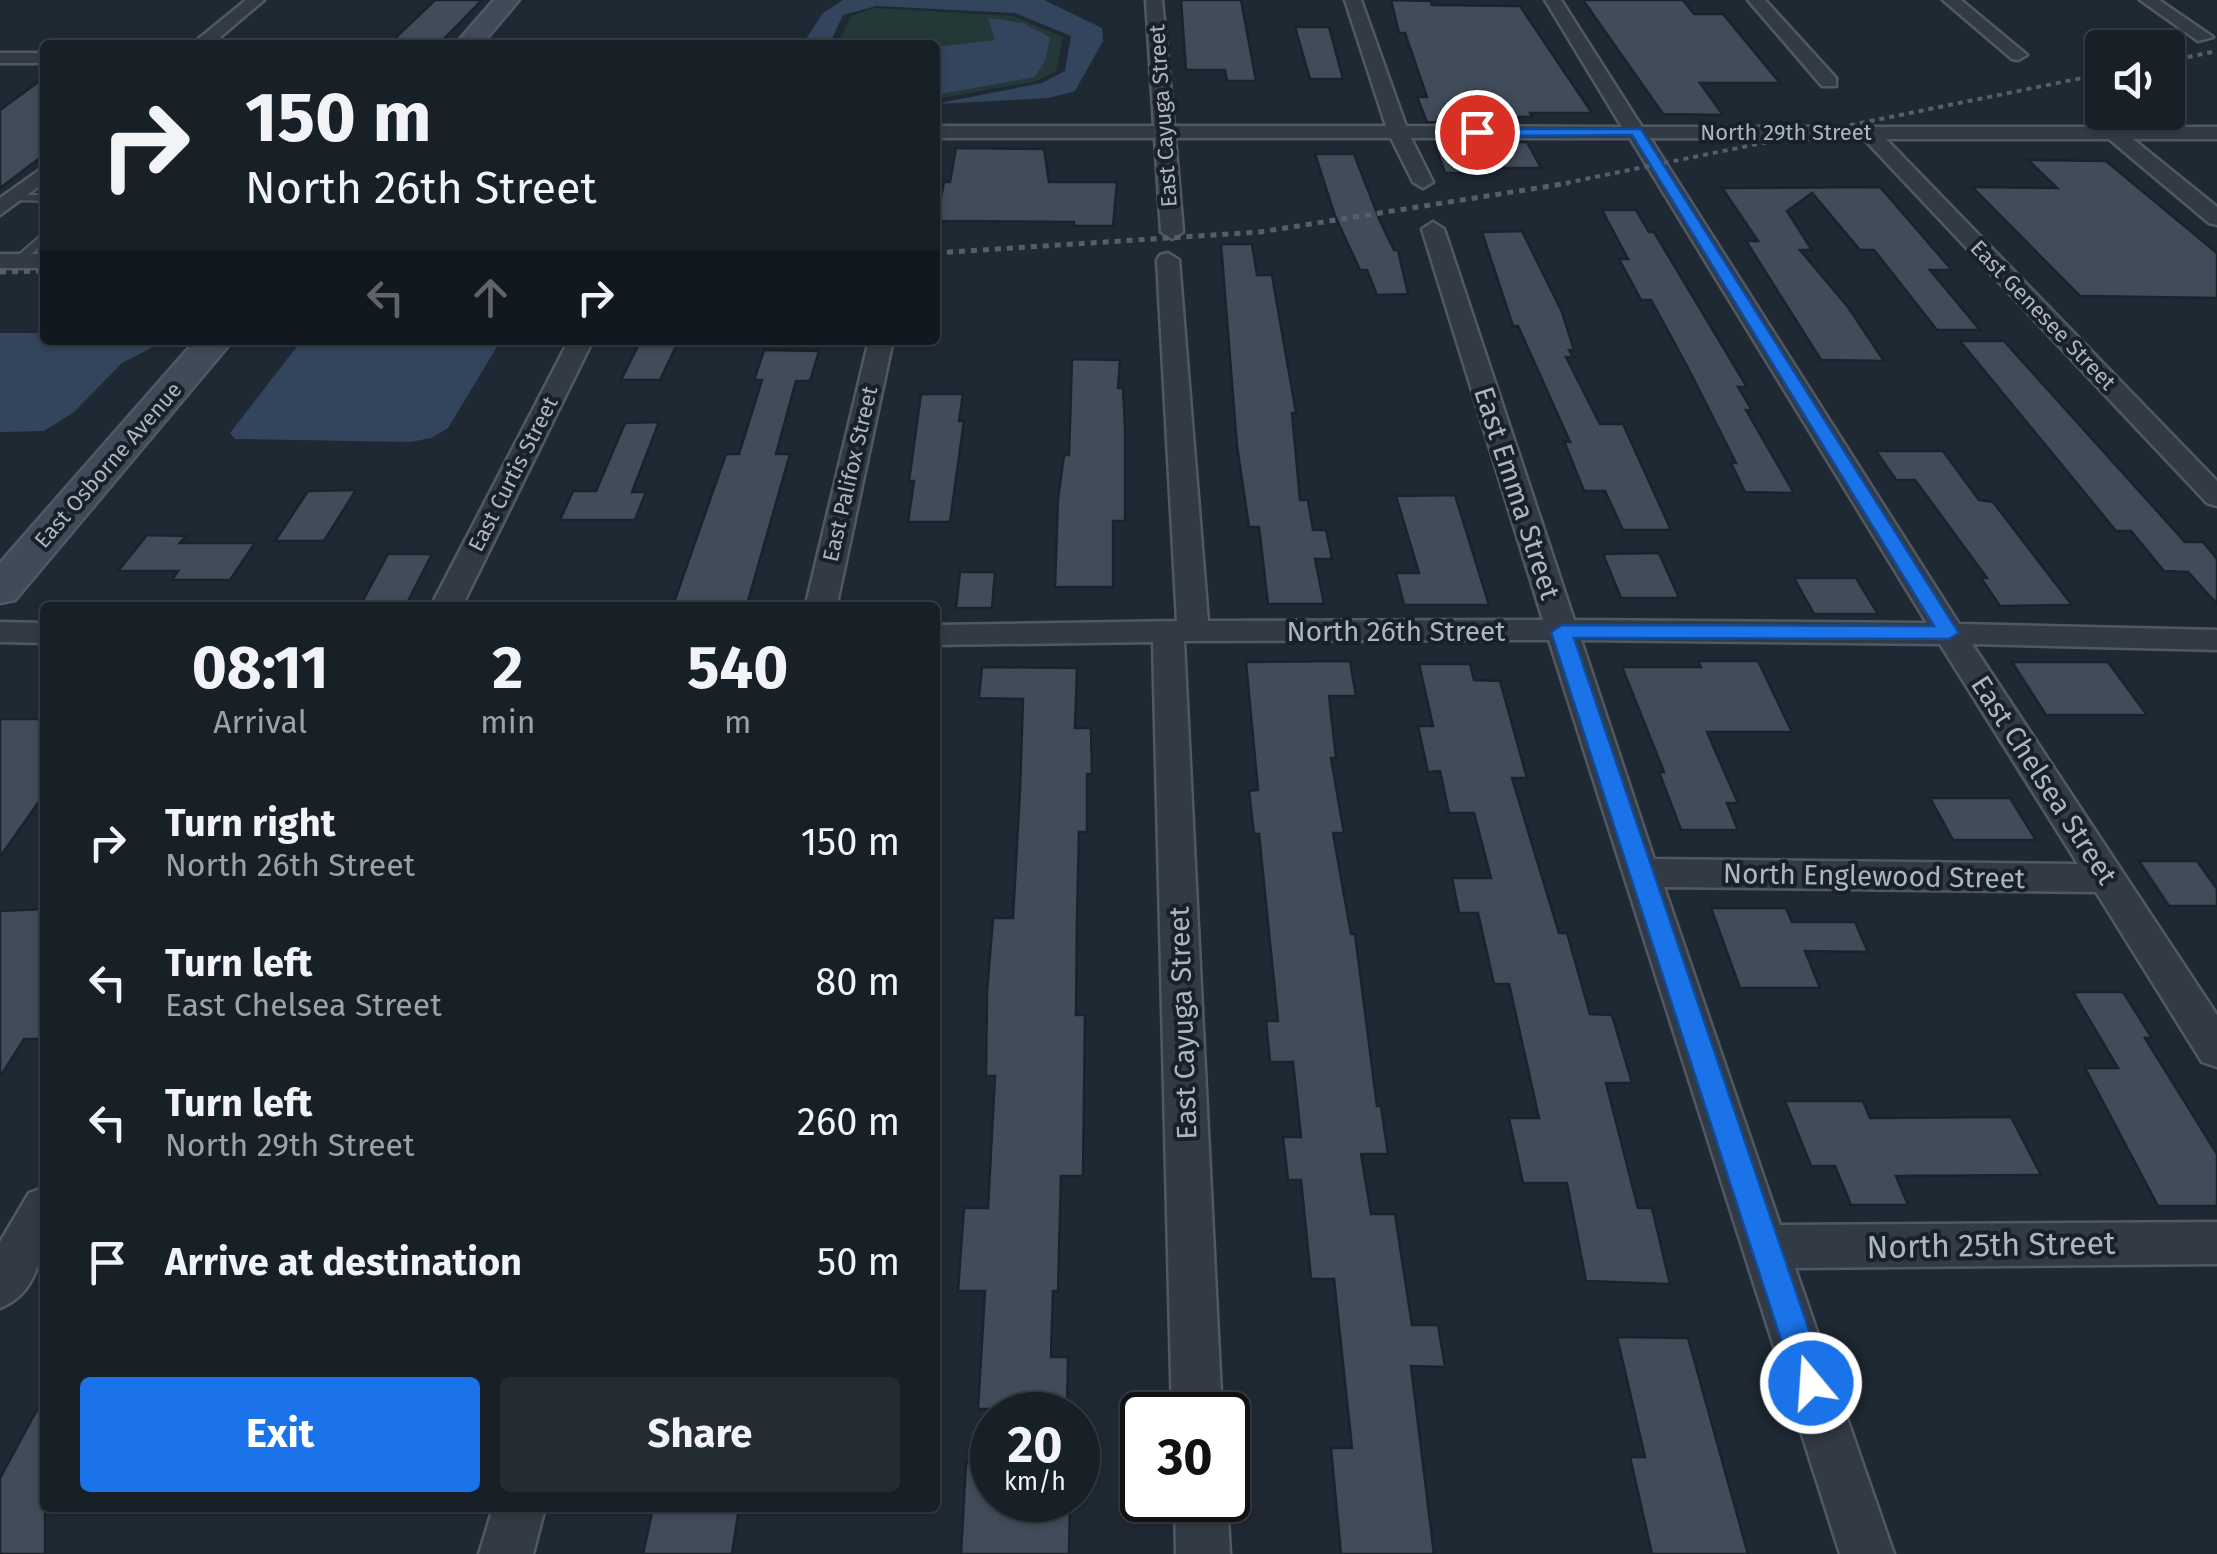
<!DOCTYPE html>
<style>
body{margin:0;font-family:"Fira Sans",sans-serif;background:#242c33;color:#f1f3f6;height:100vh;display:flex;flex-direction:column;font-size:38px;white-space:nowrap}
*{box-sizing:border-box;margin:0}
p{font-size:32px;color:#9ea2a7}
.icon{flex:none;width:55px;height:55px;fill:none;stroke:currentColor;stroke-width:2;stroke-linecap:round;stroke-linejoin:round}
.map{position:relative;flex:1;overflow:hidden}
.panel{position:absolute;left:40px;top:602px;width:900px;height:910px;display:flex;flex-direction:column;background:#171f27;border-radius:10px;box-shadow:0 2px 8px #0004,0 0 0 2px #363d44}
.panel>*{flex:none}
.hud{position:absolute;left:40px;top:40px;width:900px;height:305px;border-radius:10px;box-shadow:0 2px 8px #0004,0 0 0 2px #363d44;background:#171f27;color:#f1f3f6;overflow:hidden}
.controls{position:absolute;left:2085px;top:30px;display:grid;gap:20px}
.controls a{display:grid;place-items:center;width:100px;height:100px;border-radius:10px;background:#171f27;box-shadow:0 2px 8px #0004,0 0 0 2px #363d44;font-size:50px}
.speed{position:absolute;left:970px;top:1392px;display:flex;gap:20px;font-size:50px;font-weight:700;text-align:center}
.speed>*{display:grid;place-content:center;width:130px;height:130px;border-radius:50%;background:#171f27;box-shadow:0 2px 8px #0004,0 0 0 2px #363d44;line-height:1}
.speed small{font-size:25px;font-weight:400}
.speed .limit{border:5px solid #111;border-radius:15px;background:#fff;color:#111}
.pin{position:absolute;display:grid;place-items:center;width:85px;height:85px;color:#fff;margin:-42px;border:5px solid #fff;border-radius:50%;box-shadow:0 2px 10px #0007}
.me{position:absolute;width:110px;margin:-55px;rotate:342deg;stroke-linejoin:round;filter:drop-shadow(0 0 8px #0008)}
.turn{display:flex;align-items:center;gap:35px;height:210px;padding:0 40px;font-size:45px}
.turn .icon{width:130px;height:130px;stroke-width:2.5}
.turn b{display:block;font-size:70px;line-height:85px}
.lanes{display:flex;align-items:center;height:95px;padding:0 40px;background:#0003;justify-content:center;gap:50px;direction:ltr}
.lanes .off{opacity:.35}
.eta{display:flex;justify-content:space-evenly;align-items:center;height:170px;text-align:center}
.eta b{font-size:60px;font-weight:700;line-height:70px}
.cta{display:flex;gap:20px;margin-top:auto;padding:20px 40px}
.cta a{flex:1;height:115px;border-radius:10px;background:#1a73e8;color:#fff;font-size:40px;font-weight:700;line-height:115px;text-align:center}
.cta a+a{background:#242c33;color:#f1f3f6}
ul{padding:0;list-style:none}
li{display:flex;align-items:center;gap:30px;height:140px;padding:0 40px}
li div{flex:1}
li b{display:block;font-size:38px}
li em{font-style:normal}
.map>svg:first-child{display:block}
.green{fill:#243838}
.water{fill:#33455c}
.building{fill:#404c59;stroke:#1a222c;stroke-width:2.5}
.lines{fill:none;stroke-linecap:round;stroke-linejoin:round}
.lane-casing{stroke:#505963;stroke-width:4}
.street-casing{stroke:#505963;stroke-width:5}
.secondary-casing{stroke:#505963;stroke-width:5}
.lane{fill:#323b45;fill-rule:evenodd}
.street{fill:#323b45;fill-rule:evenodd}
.secondary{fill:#404a58;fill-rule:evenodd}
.rail-far1{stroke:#545f6c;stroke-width:4;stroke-dasharray:5 5;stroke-linecap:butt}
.rail{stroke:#545f6c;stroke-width:5;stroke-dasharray:6 6;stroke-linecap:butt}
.route{fill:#1a73e8;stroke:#114b97;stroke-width:2.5}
.labels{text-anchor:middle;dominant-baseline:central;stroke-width:8;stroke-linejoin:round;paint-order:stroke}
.far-street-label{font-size:22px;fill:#acb6c2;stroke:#182029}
.street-label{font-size:28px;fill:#acb6c2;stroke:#182029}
.near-street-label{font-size:32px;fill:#acb6c2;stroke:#182029}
</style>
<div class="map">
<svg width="2217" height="1554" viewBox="0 0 2217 1554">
<rect width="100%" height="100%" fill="#1f2934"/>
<path class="green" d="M874,8l139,8 50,21 -7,34 -19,10 -102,18v-54h-97l13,-29z"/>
<path class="water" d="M843,0h201l58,28 1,13 -28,50 -26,7 -114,6 107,-21 23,-12 6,-35 -56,-23 -139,-7 -33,9 -14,30h-27l21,-32z
M988,18l35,5 27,14 -4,22 -11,18 -100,18v-48l60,-7z
M0,333h45v7h122l-45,23 -48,49 -30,19 -44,1z
M302,340h199l-53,88 -17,10 -21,4 -175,-3 -5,-6z"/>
<path class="building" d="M435,0h47l-41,42h-50z
M1181,0h60l15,81h-29l-2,-11h-39z
M1391,0l40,1 1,4 88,1 72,107h-62l2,4h-17l3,6 -91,-1 -10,-25h10l-22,-64h-6z
M1583,0h100l11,14h29l57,69h-80l23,32 -60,-1z
M1295,27h34l14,52h-33z
M45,77v77l-45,34v-78z
M1434,142h93l14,26h-65l2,5h-33z
M956,148l88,1 5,33h68l-4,44h-39v-4l-138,-1 8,-39h6z
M1315,154h39l26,67 14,29h4l10,44 -31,1 -10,-25h-7l-25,-54z
M2028,160l78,1 111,92v45l-137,-2 -108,-109 85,1z
M1880,187l72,83h-22l50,60h-43l-63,-80h-14l-48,-57 -25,18 25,39h-12l48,57 36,54 -63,-1 -75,-119h12l-36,-53z
M1602,210h34l13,22h5l93,155h-9l14,23h-6l48,83 -49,-1 -14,-29h5l-48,-95 -37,-68h-10l-22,-41h9z
M1522,231l40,81 12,38h-5l4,7h-7l34,67h23l48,106h-48l-18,-39h-21l-20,-50 6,1 -52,-116h-5l-31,-94z
M1221,244h31l5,31h15l24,138h-4l8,87h8l5,30h13l6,29h-17l9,45h-56l-9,-77h-10l-12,-81z
M641,340h38l-19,40h-39z
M1960,341h44l181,201h18l14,17v45l-29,-32 -24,-1 -33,-40h-15z
M764,350l55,1 -9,30h-14l-20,73h14l-44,154h-74l54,-154h13l23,-74h-8z
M1072,359l48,1 -2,28h5l2,39v94h-12v66h-58l3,-88 6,-44h5z
M921,394h42l-4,27h5l-14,101h-42l6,-41h-5z
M659,422l-27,70h14l-11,28h-75l13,-29h23l29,-68z
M1876,451h67l36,49 14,2 79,103 -72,1 -19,-28h6l-72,-98h-19z
M356,490l-32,51h-49l33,-50z
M1455,495l34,110h-85l-8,-32h23l-23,-77z
M147,535l39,1 -6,7h75l-25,37h-58l6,-9h-60z
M1659,553l20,45h-58l-18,-44z
M388,554h44l-25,49 -46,1z
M960,572h35l-3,36h-36z
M1794,578h62l22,36h-64z
M1350,661l6,35h-27l7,62h-5l13,75h-11l18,101h4l22,172h4l7,48h-27l10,60h24l17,111h26l7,42 -34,-1 23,188h-93l-10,-106h21l-18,-169h-23l-10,-99h-13l-5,-43h18l-8,-75h-23l-4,-41h12l-19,-187h-5l-5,-43 9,-1 -12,-128z
M1698,661h60l34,71h-85l31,71h-11l11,27h-57l-22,-58h5l-42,-105h79z
M2012,662h96l39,53h-101z
M1419,664h51l4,16 26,1 27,97h-15l47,155h8l23,81 22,1 20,68h-26l32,125h14l18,76 -84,-3 -19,-98h-44l-14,-65h30l-30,-134h-15l-16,-71h-19l-7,-35h39l-17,-65h-25l-9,-42 -12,1 -10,-46h15z
M982,667l95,1 -2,60h16l1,46h-5v58h-8l-2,86 -1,97h9l-2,161h-22l-3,115h-5l-2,66h17l-1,52h-89l7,-118h-27l6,-83h24l7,-132h-9l1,-84 6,-74h20l7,-129 3,-90 -44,-1z
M0,719h45v74l-45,64z
M1930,798h80l26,42h-83z
M2139,861h58l20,28v17h-48z
M1711,908h75l6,14h63l13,30 -63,-1 15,37h-80z
M45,909v130h-21l-24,38v-166z
M2073,992h50l29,46h-7l72,116v52h-59l-73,-138h33z
M1785,1101h78l7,17 141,-1 30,58 -145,1 12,29h-57l-16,-39h-24z
M1617,1337l71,1 60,216h-96l-22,-97h15z
M45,1395v159h-45v-76z
M966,1463h26v37h78l-1,54h-108z
M653,1508h86l-7,46h-89z"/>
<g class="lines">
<defs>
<path id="lane" d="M13,195h32v6l-36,-1v-4z
M45,232v9l-23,22h-8v-4z"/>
<path id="street" d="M246,0h18l-53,45h-20z
M1146,0h16l12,126h212l-41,-126h16l45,126 216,1 -77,-127h16l81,127h457l9,-5 11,5h98v12h-84l84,68v18l-8,-2 -100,-84h-223l331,342v25l-10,-3 -343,-364 -214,-1 309,486 258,6v20l-245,-6 245,371v52l-15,-5 -106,-170 -432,-5 116,338 437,-3v42l-422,4 99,286h-54l-291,-914 -365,1 38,774h-50l-19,-773 -218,3v-20l242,-4 -20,-361 3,-5 8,-2 11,7 29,361 335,-1 -121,-391 11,-7 11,7 130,391 353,3 -297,-485h-219l22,44 -10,6 -10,-6 -22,-44h-216l8,94 -11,7 -11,-7 -6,-94h-220v-12h219zM1581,640l359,4 138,220 -424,-5z
M1748,0h17l71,78v8h-14z
M1943,0h18l66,55 -9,5 -6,-1z
M2140,0h19l54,37 -15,4z
M0,53h45v10h-45z
M45,166v16l-45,33v-17z
M0,254h45v14h-45z
M569,340h24l-132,268h-31z
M869,340h24l-57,268h-31z
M0,622l45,1v20l-45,-1z
M45,1187c0,43 2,103 -45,121v-66l29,-49z
M1175,1500h52l3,54h-54z
M493,1508h52l-12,46h-54z"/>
<path id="secondary" d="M494,0h25l-38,45h-26z
M196,340h37l-218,260 -15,3v-40z"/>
</defs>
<use href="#lane" class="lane-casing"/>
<use href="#street" class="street-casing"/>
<use href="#secondary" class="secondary-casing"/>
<use href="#lane" class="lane"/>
<use href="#street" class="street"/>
<use href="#secondary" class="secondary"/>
<path class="rail-far1" d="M2168,61l49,-10
M1556,185l546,-111"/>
<path class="rail" d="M935,253l325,-21 309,-49
M0,272l45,-1"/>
</g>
<path class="route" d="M1473,129h168l318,504 -10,6 -375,-1 253,745 -5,12 -11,4 -12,-4 -4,-12 -244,-751 11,-7 372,1 -302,-491 -155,1 -6,-4z"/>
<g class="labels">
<g class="far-street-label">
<text transform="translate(1163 116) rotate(-94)">East Cayuga Street</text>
<text x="1786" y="132">North 29th Street</text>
<text transform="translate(2043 315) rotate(46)">East Genesee Street</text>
<text transform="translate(108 465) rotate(-49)">East Osborne Avenue</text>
<text transform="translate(513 474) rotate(-63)">East Curtis Street</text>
<text transform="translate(850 474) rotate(-77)">East Palifox Street</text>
</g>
<g class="street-label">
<text transform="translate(1517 493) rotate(72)">East Emma Street</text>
<text x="1396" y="631">North 26th Street</text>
<text transform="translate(2044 780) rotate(57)">East Chelsea Street</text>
<text transform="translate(1874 876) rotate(1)">North Englewood Street</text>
<text transform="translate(1183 1023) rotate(-92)">East Cayuga Street</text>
</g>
<g class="near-street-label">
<text transform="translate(1991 1245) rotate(-1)">North 25th Street</text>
</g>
</g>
</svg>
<div class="controls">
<a><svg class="icon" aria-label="sound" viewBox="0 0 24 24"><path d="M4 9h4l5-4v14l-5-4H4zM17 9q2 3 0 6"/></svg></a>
</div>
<div class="speed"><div>20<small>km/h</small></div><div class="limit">30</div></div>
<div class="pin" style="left:1477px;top:132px;background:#d93025"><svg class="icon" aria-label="arrive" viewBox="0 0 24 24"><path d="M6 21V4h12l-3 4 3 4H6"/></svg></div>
<svg class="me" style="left:1811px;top:1383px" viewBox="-20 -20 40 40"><circle r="17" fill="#1a73e8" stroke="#fff" stroke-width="3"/><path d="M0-11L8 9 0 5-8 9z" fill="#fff"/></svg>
<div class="hud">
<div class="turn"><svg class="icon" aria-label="right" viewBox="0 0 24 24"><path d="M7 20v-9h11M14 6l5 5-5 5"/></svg><div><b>150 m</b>North 26th Street</div></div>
<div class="lanes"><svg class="icon off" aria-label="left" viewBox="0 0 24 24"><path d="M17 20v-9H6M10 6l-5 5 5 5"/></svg><svg class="icon off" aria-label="ahead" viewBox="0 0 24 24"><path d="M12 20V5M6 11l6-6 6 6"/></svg><svg class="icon" aria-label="right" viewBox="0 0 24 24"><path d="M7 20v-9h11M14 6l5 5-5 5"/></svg></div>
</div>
<section class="panel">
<div class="eta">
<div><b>08:11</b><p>Arrival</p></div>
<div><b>2</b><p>min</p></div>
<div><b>540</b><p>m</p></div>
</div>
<ul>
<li><svg class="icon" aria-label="right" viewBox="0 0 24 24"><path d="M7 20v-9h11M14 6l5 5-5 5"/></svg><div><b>Turn right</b><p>North 26th Street</p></div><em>150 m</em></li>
<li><svg class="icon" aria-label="left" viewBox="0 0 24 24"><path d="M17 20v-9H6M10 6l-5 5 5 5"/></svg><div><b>Turn left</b><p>East Chelsea Street</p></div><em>80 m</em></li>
<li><svg class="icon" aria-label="left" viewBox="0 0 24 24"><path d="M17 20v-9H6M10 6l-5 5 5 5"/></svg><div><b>Turn left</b><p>North 29th Street</p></div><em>260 m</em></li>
<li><svg class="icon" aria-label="arrive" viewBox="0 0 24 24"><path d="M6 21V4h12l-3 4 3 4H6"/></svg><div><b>Arrive at destination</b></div><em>50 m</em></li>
</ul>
<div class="cta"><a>Exit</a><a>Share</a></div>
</section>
</div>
